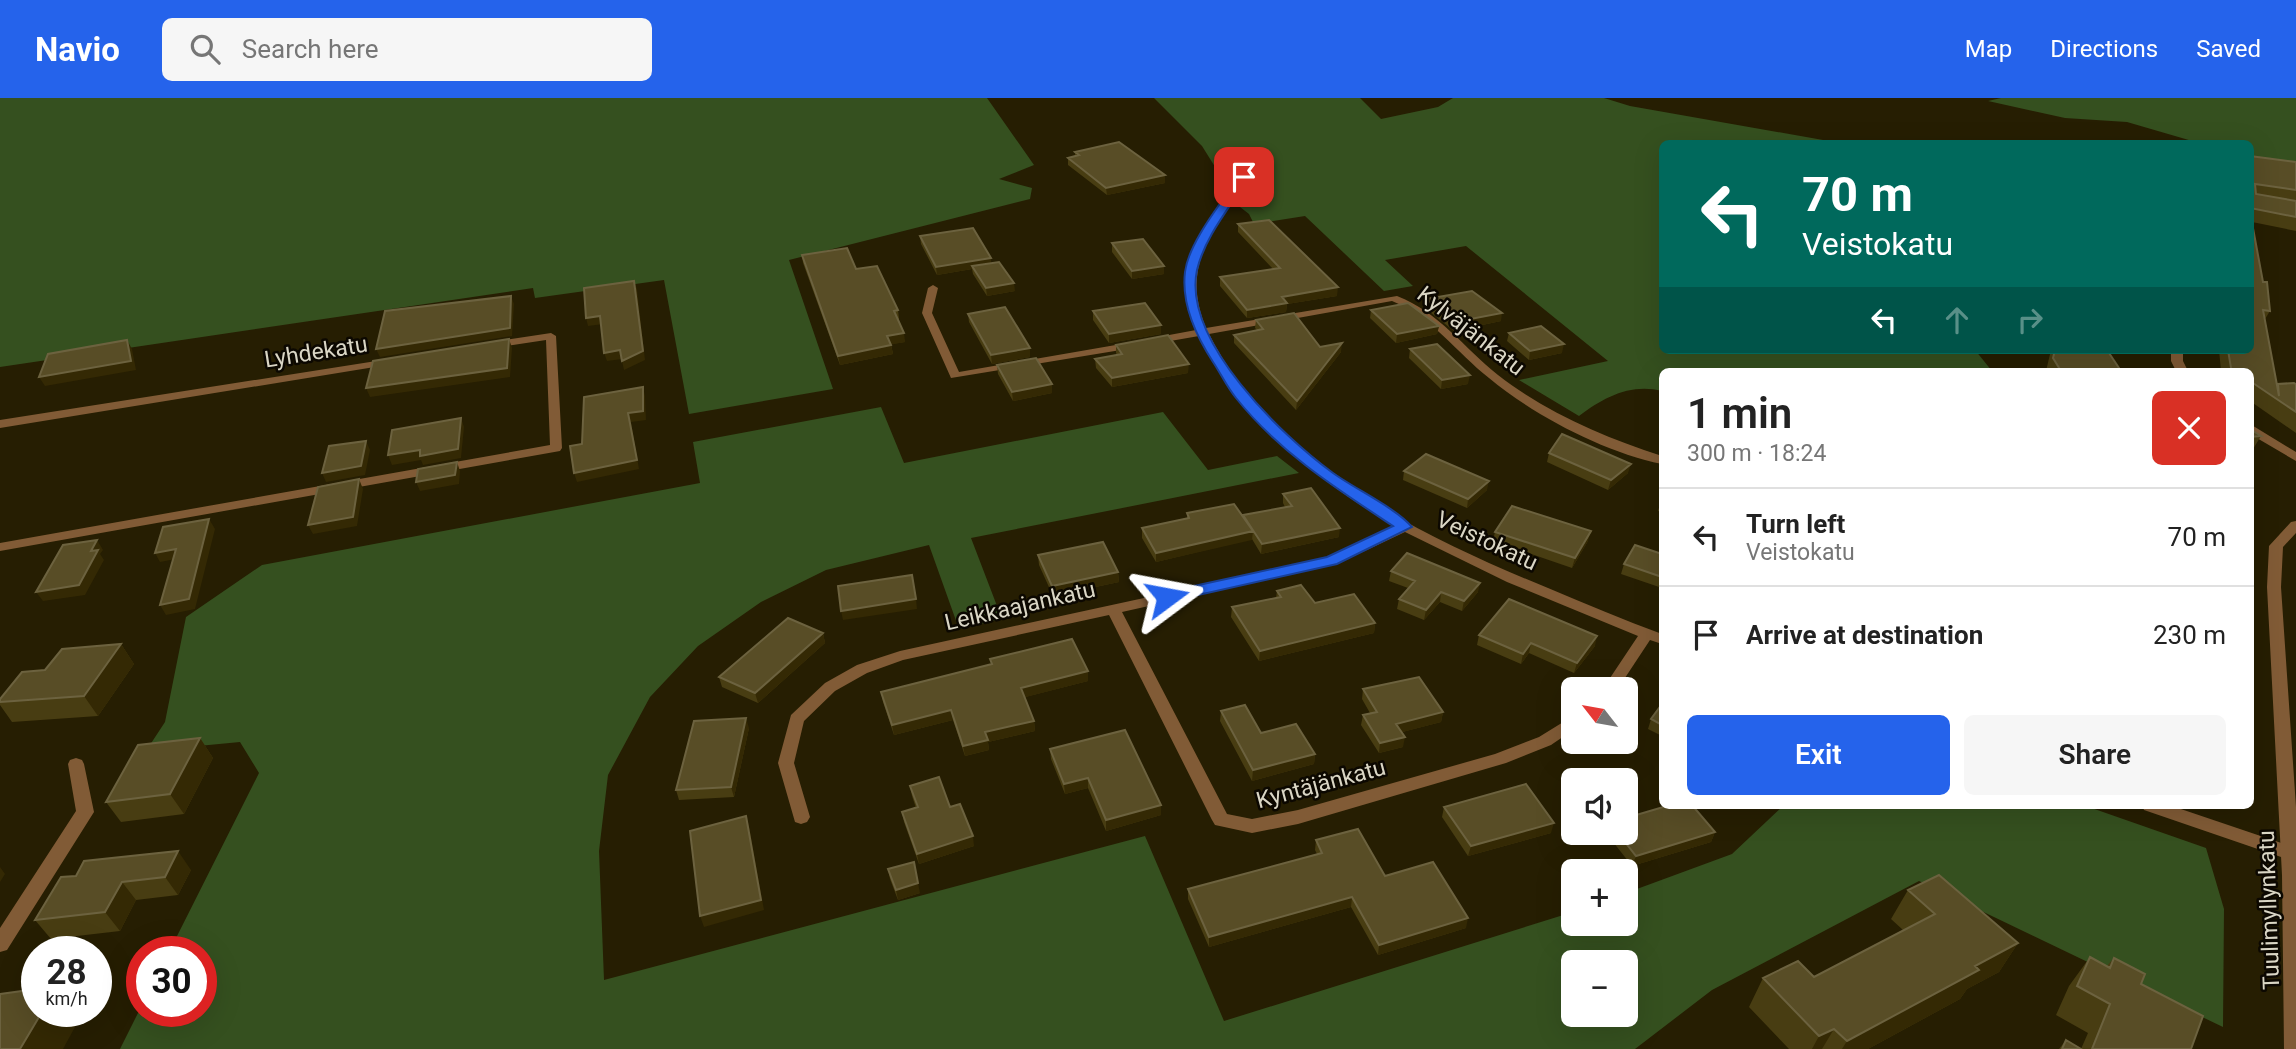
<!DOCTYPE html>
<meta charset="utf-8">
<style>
body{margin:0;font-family:Roboto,sans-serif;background:#f6f6f6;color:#222;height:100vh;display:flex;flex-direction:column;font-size:26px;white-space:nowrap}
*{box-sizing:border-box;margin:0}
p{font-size:23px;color:#767676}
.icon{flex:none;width:38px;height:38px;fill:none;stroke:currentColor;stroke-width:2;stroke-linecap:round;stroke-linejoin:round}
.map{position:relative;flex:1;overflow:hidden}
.sheet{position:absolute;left:1659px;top:270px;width:595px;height:441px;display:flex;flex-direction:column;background:#fff;border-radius:10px;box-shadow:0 7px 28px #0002}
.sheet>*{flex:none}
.banner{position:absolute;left:1659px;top:42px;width:595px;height:214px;border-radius:10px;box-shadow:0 7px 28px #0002;background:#00695c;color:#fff;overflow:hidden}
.needle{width:46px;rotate:301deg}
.tools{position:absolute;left:1561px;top:579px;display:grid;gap:14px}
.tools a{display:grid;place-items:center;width:77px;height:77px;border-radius:10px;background:#fff;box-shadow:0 7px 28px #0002;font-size:35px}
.speed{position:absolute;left:21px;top:838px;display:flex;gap:14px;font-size:35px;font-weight:700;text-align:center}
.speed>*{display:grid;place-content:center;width:91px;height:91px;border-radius:50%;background:#fff;box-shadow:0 7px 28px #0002;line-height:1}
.speed small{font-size:18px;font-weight:400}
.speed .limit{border:10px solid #d22;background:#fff;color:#111}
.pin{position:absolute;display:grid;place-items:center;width:60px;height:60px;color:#fff;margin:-30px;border-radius:14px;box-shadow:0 4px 10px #0006}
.me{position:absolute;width:77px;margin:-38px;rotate:77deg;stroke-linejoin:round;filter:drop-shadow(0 0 5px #0008)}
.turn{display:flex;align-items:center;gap:24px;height:147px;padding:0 28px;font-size:32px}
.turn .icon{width:91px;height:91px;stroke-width:2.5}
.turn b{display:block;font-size:49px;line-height:60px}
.lanes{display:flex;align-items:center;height:66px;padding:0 28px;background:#0003;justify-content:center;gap:35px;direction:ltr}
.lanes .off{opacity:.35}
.round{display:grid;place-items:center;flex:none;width:74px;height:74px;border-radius:10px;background:#f6f6f6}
.overview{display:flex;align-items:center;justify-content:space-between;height:119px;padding:0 28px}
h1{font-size:42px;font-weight:600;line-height:52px}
.action{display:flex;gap:14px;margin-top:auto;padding:14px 28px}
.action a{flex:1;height:80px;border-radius:10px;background:#2563eb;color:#fff;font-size:28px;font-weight:600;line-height:80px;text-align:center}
.action a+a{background:#f6f6f6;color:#222}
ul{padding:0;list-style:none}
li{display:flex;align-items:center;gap:21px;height:98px;padding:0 28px;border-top:2px solid #e0e0e0}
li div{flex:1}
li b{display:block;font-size:26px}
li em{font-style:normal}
header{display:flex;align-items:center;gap:42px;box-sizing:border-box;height:98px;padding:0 35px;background:#2563eb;color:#fff}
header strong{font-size:33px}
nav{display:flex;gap:38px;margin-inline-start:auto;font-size:24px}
.search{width:490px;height:63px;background:#f6f6f6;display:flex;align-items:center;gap:18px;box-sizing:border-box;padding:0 24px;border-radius:10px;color:#767676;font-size:26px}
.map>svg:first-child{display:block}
.green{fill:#35501f;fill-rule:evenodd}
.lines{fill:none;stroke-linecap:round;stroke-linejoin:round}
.minor{fill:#815b36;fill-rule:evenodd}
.tertiary{fill:#815b36;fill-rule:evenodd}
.wall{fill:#483d12}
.shaded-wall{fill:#342904}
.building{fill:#584d26;stroke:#6c623f;stroke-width:2}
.route{fill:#2563eb;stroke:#184099;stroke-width:2}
.labels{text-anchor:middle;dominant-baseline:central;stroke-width:5;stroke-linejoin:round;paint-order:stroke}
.street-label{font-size:23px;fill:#dad6c5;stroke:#0c0801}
</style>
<header>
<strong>Navio</strong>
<div class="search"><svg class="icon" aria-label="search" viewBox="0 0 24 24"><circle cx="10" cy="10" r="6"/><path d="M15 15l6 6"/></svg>Search here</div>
<nav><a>Map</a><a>Directions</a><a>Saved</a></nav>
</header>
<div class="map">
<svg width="2296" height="951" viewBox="0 0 2296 951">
<rect width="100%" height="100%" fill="#261e02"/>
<path class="green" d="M0,0h987l47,67 -35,14 33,9 -2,11 -241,61 44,129 -144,25 -25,-134 -129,18 -2,-10 -533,79z
M1154,0h206l21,21 57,-12 15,-9h151l26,8 210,37 -178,1v206h313l17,21h-330v20c-31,-8 -58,6 -83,25l-60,-36 89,-19 -142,-115 -81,14 28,26 -29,5 -79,-75 -51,8 -5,-10 -27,-21 -5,-23 -15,-24z
M2001,0h295v72l-45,-12 -1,-14 -51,-1 -72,-21 -62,-4 -77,-17z
M881,309l23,56 259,-51 45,58 69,-14 22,17 -328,65 31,81 -43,10 -30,-84 -103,25 -65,32 -63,44 -48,51 -42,78 -9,76 5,129 541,-144 79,185 349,-109v12h53v-31l106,-39 52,-49h299l123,43 18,61 -1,118 -304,-146 -207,109 -77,59h-1515l22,-44v7h59v-60h-32l90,-179 -19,-31 -94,9 19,-29 21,-105 76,-52 438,-82 -7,-41zM1573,864h53v53h-53z"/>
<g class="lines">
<path class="minor" d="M1244,76l4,3c-32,52 -69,85 -42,151l191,-32c42,16 67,52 101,79 49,38 106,62 164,81v8c-58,-12 -127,-48 -173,-86 -33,-26 -57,-61 -97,-77l-183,33c67,132 209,201 339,254 38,16 76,32 114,46v10l-12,-4 -33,50h-15l36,-54 -131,-54 -102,-50 -68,32 -215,48 105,202 25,5 46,-9 197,-56 44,-17 34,-21v14l-22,15 -45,18 -208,61 -46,9 -37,-8 -3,-5 -103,-205 -206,45 -36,13 -32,18 -31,30 -10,42 16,54 -3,5 -6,2 -6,-2 -17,-59 13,-48 34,-32 32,-18 43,-14 428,-93 67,-32c-80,-46 -153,-106 -196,-190l-46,8 -6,-3 6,-3 43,-8c-28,-67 10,-102 45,-155z
M933,187l5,3 -6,25 27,59 174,-30 6,3 -6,3 -182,30 -29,-65 6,-25z
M551,235l5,3 6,112 -2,3 -560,100v-8l550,-98 -4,-105 -54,8 -6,-3 6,-3z
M2171,252h12v11l5,10h-12l-5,-10z
M389,261l6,3 -2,2 -393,64v-8z
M2250,326l46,28v9l-46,-27z
M76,660l6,2 2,4 10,48 -87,138 -7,2v-24l76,-117 -8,-47 2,-4z
M2142,707h27l127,43v10l-6,2 -6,-2 -140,-48z"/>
<path class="tertiary" d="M2296,423v12l-13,14 -2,40 15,220v242h-12l-2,-174 -15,-288 2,-41 22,-24z"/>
</g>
<path class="wall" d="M1075,54l90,31 -58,12 -39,-30v-7l7,-2z
M2250,58l46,6v69l-44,-9 11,60 7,29 -5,8 12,67 1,-2h18v49l-46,-32v-30h-29l-2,-21h31z
M1238,126l99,72 -50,8 -1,8 -39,6 -27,-32v-9l53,-8 -35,-37z
M920,138l71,27 24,28 -28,5 -14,-22 -1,-5 -35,6 -16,-31z
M1112,145l52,23v8l-32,5 -20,-27z
M802,157l54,14 42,41 1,9h-1l7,23 -14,2 2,10 -53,11 -37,-102z
M1426,201l75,22 -47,10 -29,-23z
M1371,212l68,16 -2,8 -41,9 -26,-25z
M1093,213l68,23 -52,9 -16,-23z
M968,216l62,34v9l-38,7 -23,-42z
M1256,222l64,27 21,5 -45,58 -62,-67v-8l23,-5 -2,-2z
M1509,235l53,20 -33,7 -22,-19z
M1116,247l72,28 -76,14 -16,-19 -1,-9 22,-4 -1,-2z
M1410,251l58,35 -27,5 -32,-31z
M2051,252h56l14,21h-75z
M997,267l55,28 -39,8 -15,-27z
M2250,331l11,7 -11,18z
M1549,355l79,20 -20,17 -61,-28z
M1404,373l83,19 -20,18 -64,-28z
M1283,396l56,43 -78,17 -9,-15 -96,23 -14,-24v-10l45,-10v-5l56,4 42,-10 -2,-4z
M1662,400v14l-4,-1z
M1495,434l93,9 -16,27 -79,-27z
M1662,456v34l-41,-14 3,-10z
M1038,457l80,17 1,10 -66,14 -14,-31z
M1391,473l87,21 -16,19 -22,-9 -16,18 -27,-11 2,-10 9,-11 -19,-7z
M1277,493l98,32 -1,10 -115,28 -28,-44 1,-10 44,-9z
M823,535l2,10 -67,60 -36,-16 -3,-10z
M1479,537l116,11 -21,27 -45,-20 -8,11 -44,-19z
M121,546l13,20 -36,52 -86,6 -12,-17v-6z
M990,561l98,22 -63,16 9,24 1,10 -47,11 1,8 -24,6 -12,-36 -59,15 -11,-33 -2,-10 110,-28z
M1363,591l80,23 -2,10 -39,10 1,15 -24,6 -18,-28 2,-10 7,-2 -8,-14z
M1662,606v32l-14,-7 3,-10z
M1221,613l40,22 54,21 -1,10 -62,17 -32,-60z
M749,630l-15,69 -55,3 -3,-10z
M200,640l13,20 -29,56 -63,8 -15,-20z
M1050,651l111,66 -55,16 -18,-43 -23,6 -14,-35z
M910,688l40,21 24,39 -55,18 -15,-42 -2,-10 14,-4 -4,-12z
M1444,709l107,26 -83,23 -26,-39z
M1715,734l-4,10 -79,24 -26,-33z
M1316,742l69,36 81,52 -88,27 -27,-48 -142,40 -21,-48v-10l129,-35 -2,-4z
M888,771l32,24 -22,7 -8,-21z
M191,772l-13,25 -42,5 -16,31 -69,8 -16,-19 26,-43z
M1908,792l110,53 -19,29 -32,17 -7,10 -92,50h-79l-40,-42 14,-29 51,-1 89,-47 -12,-11z
M2090,859l17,9 7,-8 27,26 50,65h-132l7,-9 15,9 7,-16 -32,-18 13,-29z"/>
<path class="shaded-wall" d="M1165,77v8l-58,12 -1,-7z
M991,160v8h-19v3l-35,6 -1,-8z
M1164,168v8l-32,5v-8z
M634,183l3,8 8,71 -21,10 -2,-9z
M1014,185l1,8 -28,5 -1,-8z
M1338,189l-1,9 -50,8 -1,8 -39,6v-8l35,-13z
M511,198l3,8 -2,32 -132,21 -4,-8z
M1502,215l-1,8 -47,10 1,-9z
M600,218l3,8 -15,2 -2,-8z
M1161,227v9l-52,9v-9z
M1439,228l-2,8 -41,9 1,-9z
M904,235l1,9 -16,3 -2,-9z
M509,241l3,9 -2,29 -140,20 -4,-9z
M127,242l5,9 4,21 -91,16 -6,-9z
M1342,245l-1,9 -45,58 1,-9z
M1564,246l-2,9 -33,7 1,-9z
M891,247l2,9 -53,11 -2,-9z
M1030,250v9l-38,7 -1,-9z
M620,252l2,9 -15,2 -3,-8z
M1189,266l-1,9 -76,14v-9z
M1470,277l-2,9 -27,5 1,-9z
M1052,286v9l-39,8 -1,-9z
M643,289l2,9 1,24 -15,2 8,47 -62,13 -3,-9 54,-60z
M461,320l3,9 -3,31 -38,7 -2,-5 -29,5 -4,-10z
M366,343l4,9 -5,25 -39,7 -4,-9z
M457,364l3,9 -1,13 -39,7 -4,-9z
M1631,366l-3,9 -20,17 3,-10z
M359,381l4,10 -6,37 -44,8 -5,-9z
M1489,383l-2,9 -20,18 1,-9z
M209,421l6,10 -20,80 -29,6 -6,-10z
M1340,430l-1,9 -78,17 1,-10z
M1253,433l-1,9 -96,22v-9z
M1591,433l-3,10 -16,27 3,-10z
M97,442l6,10 -3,4 4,6 -19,35 -42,6 -7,-9 55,-41z
M176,451l5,9 -21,4 -5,-9z
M1118,474l1,10 -66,14 -1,-10z
M1480,485l-2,9 -16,19 2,-10z
M1441,494l-1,10 -16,18 2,-10z
M916,501l1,10 -74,11 -2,-9z
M1375,525l-1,10 -115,28 1,-10z
M823,535l2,10 -67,60 -3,-10z
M1597,538l-2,10 -21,27 3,-10z
M1531,545l-2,10 -8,11 2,-10z
M121,546l13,20 -36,52 -14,-20z
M1088,573v10l-66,17 -1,-10z
M951,612l2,10 -59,15 -2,-10z
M1443,614l-2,10 -46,12 1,-10z
M746,620l3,10 -15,69 -3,-10z
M1034,623l1,10 -47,11 1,8 -24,6 -2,-10 22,-14z
M1405,639l-2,10 -24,6 1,-10z
M200,640l13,20 -29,56 -14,-20z
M1315,656l-1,10 -62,17 1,-11z
M1088,680v10l-23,6 -1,-10z
M1161,707v10l-55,16v-11z
M746,718l3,10 15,84 -60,17 -4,-11z
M1554,725l-3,10 -83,23 3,-10z
M1715,734l-4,10 -79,24 4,-10z
M973,738l1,10 -55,18 -2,-10z
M178,753l13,19 -13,25 -13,-18z
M0,769l5,7 -5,8z
M122,784l14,18 -16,31 -15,-19z
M918,785l2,10 -22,7 -2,-10z
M1352,799l-1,10 -142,40v-10z
M1468,820l-2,10 -88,27 1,-10z
M2018,845l-19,29 -32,17 -7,10 -92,50h-26l5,-8 128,-75z
M42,914h34l5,4 -18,33h-43z
M1834,931l-12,20h-10l7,-13z"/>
<path class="building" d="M1119,44l46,33 -59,13 -38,-30 11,-3 -4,-3z
M2250,58l46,6v28l-41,-6 1,10 40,7v16l-46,-9z
M2250,114l13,70h4l3,29 -7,-1 16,86 -1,-12 16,-1 2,1v28l-46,-31v-10h-14l-5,-3 -3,-18h22z
M1269,122l69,67 -56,10 5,6 -40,7 -27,-33 60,-9 -42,-44z
M973,130l18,30 -55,9 -16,-31z
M1143,141l21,27 -32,5 -20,-28z
M847,150l9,21 21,-3 21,44 -4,1 10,22 -17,3 4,9 -53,11 -36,-101z
M999,164l15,21 -28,5 -14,-22z
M634,183l9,70 -21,10 -2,-11 -16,3 -4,-37 -14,2 -2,-30z
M1472,193l30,22 -47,9 -29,-23z
M511,198l-1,32 -134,21 9,-38z
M1145,205l16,22 -52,9 -16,-23z
M1408,205l31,23 -42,8 -26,-24z
M1005,209l25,41 -39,7 -23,-41z
M1294,215l26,34 22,-4 -45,58 -63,-66 29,-6 -7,-9z
M1541,228l23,18 -34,7 -21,-18z
M1168,237l21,29 -77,14 -17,-19 27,-5 -6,-9z
M509,241l-2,29 -141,20 7,-27z
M127,242l4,21 -92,16 9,-23z
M1437,246l33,31 -28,5 -32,-31z
M2055,252h52l14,21h-60l-8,-13z
M1036,260l16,26 -40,8 -15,-27z
M643,289v24l-15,2 9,47 -63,13 -4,-27 12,-2 2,-47z
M461,320l-3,31 -38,7v-6l-32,5 4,-25z
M2250,331l11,7 -11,1z
M1562,336l69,30 -20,16 -62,-27z
M366,343l-5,25 -39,7 7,-27z
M1426,356l63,27 -21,18 -64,-28z
M457,364l-2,13 -39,7 2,-13z
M359,381l-6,38 -45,8 10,-38z
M1311,390l29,40 -78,16 -19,-29 49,-9 -9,-12z
M1234,406l19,27 -97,22 -14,-25 47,-10 -2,-5z
M1512,408l79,25 -16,27 -80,-26z
M209,421l-20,80 -29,6 16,-56 -21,4 8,-26z
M97,442l-6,11 7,-1 -19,35 -43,7 27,-47z
M1103,444l15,30 -66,14 -14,-31z
M1635,447l27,9v23l-38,-13z
M1407,455l73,30 -16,18 -23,-9 -15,18 -27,-11 16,-18 -24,-10z
M912,477l4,24 -75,12 -3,-25z
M1301,487l14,18 39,-9 21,29 -115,28 -28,-44 49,-10 -4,-6z
M1509,501l88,37 -20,27 -46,-20 -8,11 -44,-19z
M788,520l35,15 -68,60 -36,-16z
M1072,541l16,32 -67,17 13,33 -49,11 3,8 -25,6 -12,-36 -59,15 -11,-33 111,-28 -2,-5z
M121,546l-37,52 -84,6v-3l22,-27 23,-2 17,-21z
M1419,579l24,35 -47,12 9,13 -25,6 -17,-28 14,-3 -14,-23z
M1662,606v21l-11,-6z
M1245,607l16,28 35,-9 19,30 -62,16 -32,-59z
M746,620l-15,69 -55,3 18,-69z
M1125,632l36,75 -55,15 -18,-42 -24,6 -14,-35z
M200,640l-30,56 -64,8 32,-57z
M939,679l11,30 10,-3 13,32 -56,18 -15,-42 16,-5 -8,-21z
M1526,686l28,39 -83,23 -27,-39z
M1670,707h22l23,27 -79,24 -18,-23h8v-15z
M746,718l15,84 -61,16 -10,-85z
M1358,731l27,47 48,-14 35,56 -89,27 -27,-48 -143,40 -21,-48 134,-36 -6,-13z
M178,753l-13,26 -43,5 -17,30 -70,8 26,-43 15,-1 8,-15z
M914,764l4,21 -22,7 -8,-21z
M1939,777l79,68 -43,23 4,4 -132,71 -13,-12 -15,7 -56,-58 35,-17 16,16 121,-63 -27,-24z
M2090,859l20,11 4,-10 31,16 -4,10 62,32 -12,33h-99l18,-45 -33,-18z
M37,891v23h5l-22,37h-20v-55z
M2066,942l15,9h-19z"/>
<path class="route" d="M1240,77l9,2c-18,29 -44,59 -52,93 -15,70 85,166 136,203 22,16 63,35 79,54l-75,37 -170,38 -5,-1 -3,-4 3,-4 165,-36 66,-31c-56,-37 -114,-74 -157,-128 -9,-11 -15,-24 -23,-36 -17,-26 -32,-57 -28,-90 4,-31 38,-71 55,-97z"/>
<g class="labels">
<g class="street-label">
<text transform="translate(1471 233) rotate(38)">Kylväjänkatu</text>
<text transform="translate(316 254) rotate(-9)">Lyhdekatu</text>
<text transform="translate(1487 443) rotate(25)">Veistokatu</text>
<text transform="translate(1020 508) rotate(-13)">Leikkaajankatu</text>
<text transform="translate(1321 686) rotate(-15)">Kyntäjänkatu</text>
<text transform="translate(2269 812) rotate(-92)">Tuulimyllynkatu</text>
</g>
</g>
</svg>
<div class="tools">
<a><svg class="needle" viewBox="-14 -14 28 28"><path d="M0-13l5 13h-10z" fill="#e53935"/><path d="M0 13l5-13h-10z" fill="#767676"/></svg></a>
<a><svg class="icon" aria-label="sound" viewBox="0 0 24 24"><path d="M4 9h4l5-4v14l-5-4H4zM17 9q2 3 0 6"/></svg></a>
<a>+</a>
<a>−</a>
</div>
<div class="speed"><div>28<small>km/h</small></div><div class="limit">30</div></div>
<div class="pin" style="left:1244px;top:79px;background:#d93025"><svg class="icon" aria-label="arrive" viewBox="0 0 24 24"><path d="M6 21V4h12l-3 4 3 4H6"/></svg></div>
<svg class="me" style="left:1167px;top:499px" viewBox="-20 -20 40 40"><path d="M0-17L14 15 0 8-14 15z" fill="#2563eb" stroke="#fff" stroke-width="4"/></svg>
<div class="banner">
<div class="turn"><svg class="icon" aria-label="left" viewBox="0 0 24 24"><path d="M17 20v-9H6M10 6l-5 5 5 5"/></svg><div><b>70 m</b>Veistokatu</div></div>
<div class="lanes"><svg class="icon" aria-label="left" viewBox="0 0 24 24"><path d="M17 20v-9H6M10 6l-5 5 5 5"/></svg><svg class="icon off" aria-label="ahead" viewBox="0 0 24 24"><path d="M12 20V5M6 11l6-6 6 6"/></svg><svg class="icon off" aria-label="right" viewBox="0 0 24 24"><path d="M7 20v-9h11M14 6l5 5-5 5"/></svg></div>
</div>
<section class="sheet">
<div class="overview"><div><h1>1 min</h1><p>300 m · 18:24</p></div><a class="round" style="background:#d93025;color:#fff"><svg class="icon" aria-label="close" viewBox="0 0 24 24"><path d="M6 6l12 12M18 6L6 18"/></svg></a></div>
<ul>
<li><svg class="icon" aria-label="left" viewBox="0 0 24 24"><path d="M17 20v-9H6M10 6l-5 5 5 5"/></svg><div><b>Turn left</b><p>Veistokatu</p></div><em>70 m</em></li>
<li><svg class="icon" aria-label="arrive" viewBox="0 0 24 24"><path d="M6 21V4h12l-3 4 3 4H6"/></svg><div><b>Arrive at destination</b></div><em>230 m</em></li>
</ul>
<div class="action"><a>Exit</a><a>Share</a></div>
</section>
</div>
